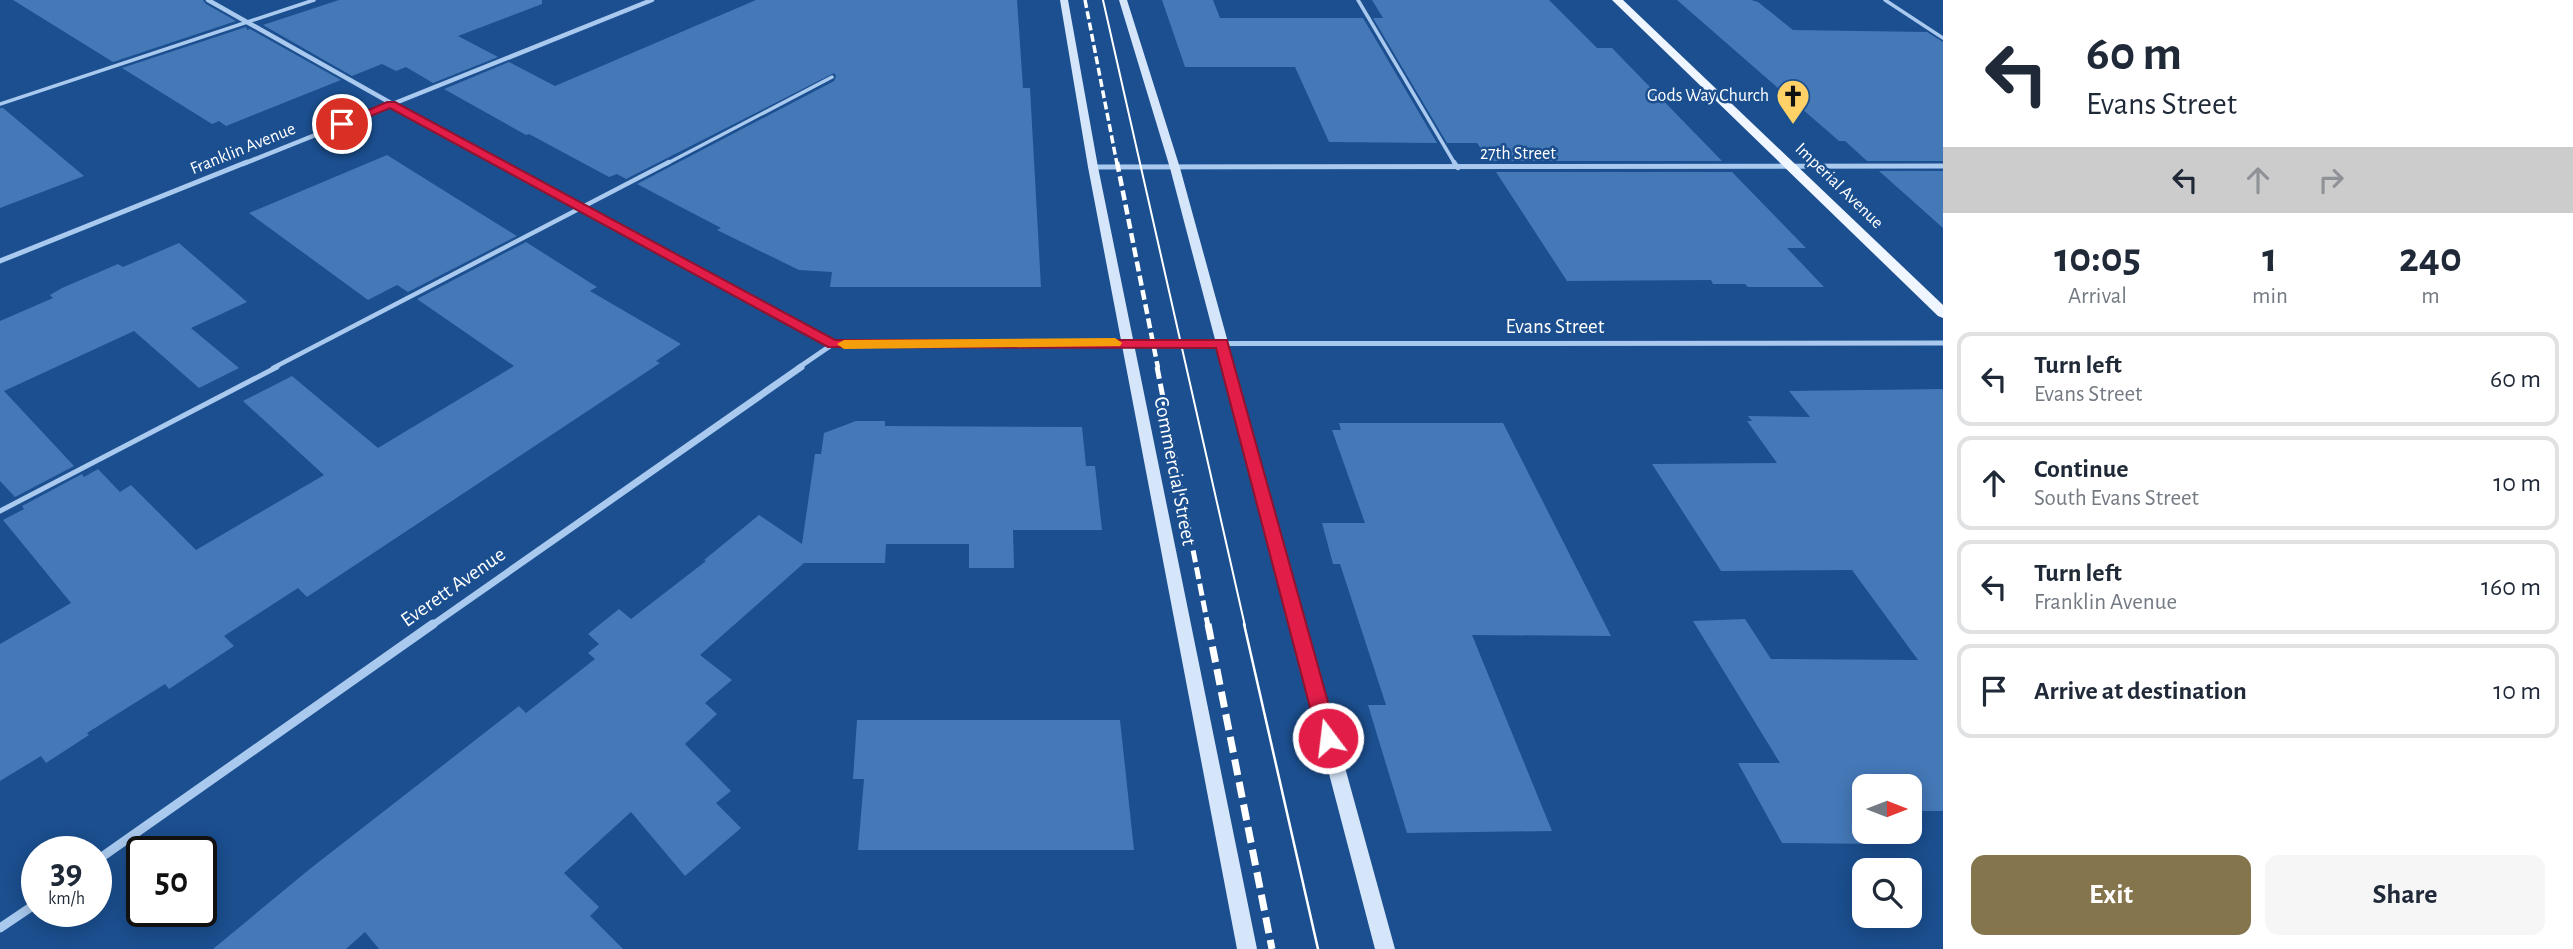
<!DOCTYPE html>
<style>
body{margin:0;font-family:"Alegreya Sans",sans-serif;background:#f6f6f7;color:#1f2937;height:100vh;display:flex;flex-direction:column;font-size:26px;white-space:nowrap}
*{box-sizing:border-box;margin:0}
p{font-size:23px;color:#747a83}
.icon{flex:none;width:38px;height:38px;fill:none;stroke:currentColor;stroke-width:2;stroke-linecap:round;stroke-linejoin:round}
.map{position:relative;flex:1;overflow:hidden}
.panel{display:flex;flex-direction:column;background:#fff;width:630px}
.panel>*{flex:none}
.guide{background:#fff;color:#1f2937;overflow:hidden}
.needle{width:46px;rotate:90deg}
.buttons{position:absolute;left:1852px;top:774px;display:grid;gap:14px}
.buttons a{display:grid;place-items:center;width:70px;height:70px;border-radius:14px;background:#fff;box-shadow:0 4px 18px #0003;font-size:35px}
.speed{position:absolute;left:21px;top:836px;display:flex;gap:14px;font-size:35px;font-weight:700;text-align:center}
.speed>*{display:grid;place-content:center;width:91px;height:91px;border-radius:50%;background:#fff;box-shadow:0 4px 18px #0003;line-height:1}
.speed small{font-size:18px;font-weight:400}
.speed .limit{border:4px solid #111;border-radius:10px;background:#fff;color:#111}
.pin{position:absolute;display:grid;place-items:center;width:60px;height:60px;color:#fff;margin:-30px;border:4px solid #fff;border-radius:50%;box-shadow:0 2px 7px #0007}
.me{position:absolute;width:77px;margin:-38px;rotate:345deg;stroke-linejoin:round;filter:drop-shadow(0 0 5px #0008)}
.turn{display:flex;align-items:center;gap:24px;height:147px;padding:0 28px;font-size:32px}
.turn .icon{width:91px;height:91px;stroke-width:2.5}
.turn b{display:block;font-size:49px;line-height:60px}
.lanes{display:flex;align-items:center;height:66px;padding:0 28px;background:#0003;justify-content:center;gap:35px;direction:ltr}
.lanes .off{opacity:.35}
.eta{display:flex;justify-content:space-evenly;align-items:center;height:119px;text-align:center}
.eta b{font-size:42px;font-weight:700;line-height:49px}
.button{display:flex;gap:14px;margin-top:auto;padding:14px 28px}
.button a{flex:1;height:80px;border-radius:14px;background:#84754c;color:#fff;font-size:28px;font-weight:700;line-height:80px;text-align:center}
.button a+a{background:#f6f6f7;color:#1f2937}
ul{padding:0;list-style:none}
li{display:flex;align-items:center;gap:21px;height:94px;margin:0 14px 10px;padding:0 14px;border:4px solid #e0e1e3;border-radius:14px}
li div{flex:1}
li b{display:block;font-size:26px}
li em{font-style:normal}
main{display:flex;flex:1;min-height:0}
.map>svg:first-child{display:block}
.building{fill:#4478b7}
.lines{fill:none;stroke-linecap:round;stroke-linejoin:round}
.service-far2{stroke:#a9c9ee;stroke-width:3.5}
.service-far1{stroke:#a9c9ee;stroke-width:4.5}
.service{stroke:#a9c9ee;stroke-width:5}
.minor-far3{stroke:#a9c9ee;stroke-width:4.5}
.minor-far2{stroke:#a9c9ee;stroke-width:5}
.minor-far1{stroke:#a9c9ee;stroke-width:7}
.minor{stroke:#a9c9ee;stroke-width:9}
.secondary{fill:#d6e6fa;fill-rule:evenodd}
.primary{fill:#f0f6ff;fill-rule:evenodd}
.tram-far1{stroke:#fff;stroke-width:2}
.tram{stroke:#fff;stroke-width:2.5}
.rail-far3{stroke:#fff;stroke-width:3.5;stroke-dasharray:8 3.5;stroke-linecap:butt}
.rail-far2{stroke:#fff;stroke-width:4.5;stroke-dasharray:10 4.5;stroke-linecap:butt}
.rail-far1{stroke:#fff;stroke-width:5;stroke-dasharray:12 5;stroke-linecap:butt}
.rail{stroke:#fff;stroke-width:7;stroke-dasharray:16 7;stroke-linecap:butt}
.route{fill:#e11d48;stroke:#92132f;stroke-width:2}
.slow{fill:#f59e0b}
.labels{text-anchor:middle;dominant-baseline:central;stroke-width:5;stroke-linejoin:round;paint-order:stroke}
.far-poi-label{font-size:18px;fill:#fff;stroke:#1b4f8f;text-anchor:end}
.far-street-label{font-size:18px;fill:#fff;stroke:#1b4f8f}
.street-label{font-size:21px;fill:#fff;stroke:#1b4f8f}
</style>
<main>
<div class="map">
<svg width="1943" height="949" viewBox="0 0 1943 949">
<rect width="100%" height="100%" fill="#1b4f8f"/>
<path class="building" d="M13,0h190l3,4 30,17 -123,41z
M339,0h203v4l-84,32 40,21 -65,26 -27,-16 -10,4 -14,-7 -30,12 -89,-51z
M756,0h261l6,88h7l11,199h-211l2,-15 -33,-2 -82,-40 4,-2 -84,-44 197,-103 2,-5 -2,-3 -208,106 -9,-5 -8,3 -80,-43 -3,1 -82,-46 65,-27 46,24z
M1162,0h51l7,18h143l74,125 -108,-1 -34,-75h-110z
M1372,0h177l48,48h15l110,113h-233l-12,-18h-30l-74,-125h10z
M1677,0h74l7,2 35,28 134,2 16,10v119h-76l-22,-20h-6z
M246,27l1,3 3,-1 91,51 -115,46 -7,-5 -7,3 -90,-56z
M0,108h3l81,68 -84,32z
M387,155l96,60 34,21 -109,56 -11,-7 -29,15 -119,-87z
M1879,171h64v57z
M1496,172h236l74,76h-19l37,39h-76l-3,-3h-32l-2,-4 -144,1z
M526,242l71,45 -7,4 91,53 -25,17 4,2 -353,234 -9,-9 -74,48 10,10 -65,43 -4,-5 -78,49 2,2 -43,28 -5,-7 -41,25v-137l71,-41 -68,-83 21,-11 -2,-3 60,-32 2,3 14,-8 22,23 11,-7 65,65 128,-75 -81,-74 49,-25 86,72 136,-82 -97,-67z
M179,243l68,59 -56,26 48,40 -40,20 -65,-57 -130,60 70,75 -59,31 -15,-16v-160l53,-23 -3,-3 12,-7 56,-24 5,3z
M1943,389v422h-34v-25h-45v45h15l7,13 -104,-1 -44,-80h42l-87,-142 52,-2 26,40 147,1 -66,-90 -131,1 -69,-107 125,-1 -30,-42h5l-4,-5 62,1 -21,-26z
M856,421h29v5l197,1 4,39h9l7,64h-89l1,38h-45v-24h-83l-1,19h-81l-104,92 32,25 -27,23 12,11 -32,30 46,47 -15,12 25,25 -56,48 -54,-64 -67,61 35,34 -9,9 33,33h-244l-14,-17 -19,17h-133l98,-81 208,-162 7,7 69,-54 -7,-6 11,-9 -11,-10 31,-25 12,10 75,-58 -2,-1 55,-45 43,29 13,-90h6l3,-21z
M1339,423h164l108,213 -139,-1 80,196 -145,2 -39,-128h18l-46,-141h-7l-11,-41h43l-33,-93h9z
M857,720h263l14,130h-276l6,-71h-11z"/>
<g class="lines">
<path class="service-far2" d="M1358,0l97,164
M1885,0l58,38
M0,104l314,-104
M666,164l166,-87"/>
<path class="service-far1" d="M1454,162l4,6
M273,368l396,-206"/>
<path class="service" d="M0,511l277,-144"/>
<path class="minor-far3" d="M208,0l291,164
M243,164l409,-164"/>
<path class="minor-far2" d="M495,162l338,182 1110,-1
M1093,167l850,-1
M0,261l247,-99
M798,368l35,-24"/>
<path class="minor-far1" d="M431,626l370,-259"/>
<path class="minor" d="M96,861l337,-237
M0,928l37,-25"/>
<path class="secondary" d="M1060,0h8l30,167 159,782h-20l-149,-782z
M1119,0h8l53,168 215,781h-20l-205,-781z"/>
<path class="primary" d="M1612,0h11l320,305v13l-5,-2z"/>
<path class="tram-far1" d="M1103,0l142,626"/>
<path class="tram" d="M1244,624l74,325"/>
<path class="rail-far3" d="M1085,0l32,164"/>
<path class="rail-far2" d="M1117,162l41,206"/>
<path class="rail-far1" d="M1157,367l51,259"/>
<path class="rail" d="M1208,624l64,325"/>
</g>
<path class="route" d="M387,102h8l440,238h392l111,398 -3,7 -7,2 -7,-2 -3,-7 -102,-390 -388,-1 -438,-239 -44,18 -9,-2z"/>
<path class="slow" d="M1115,338l7,5 -2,3 -276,3 -7,-5 7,-4z"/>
<defs>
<symbol id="church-pin" viewBox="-11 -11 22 30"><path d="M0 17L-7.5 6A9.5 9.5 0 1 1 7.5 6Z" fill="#ffd166" stroke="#1b4f8f"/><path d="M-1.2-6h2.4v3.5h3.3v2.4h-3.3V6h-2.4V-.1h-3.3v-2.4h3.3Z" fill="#111"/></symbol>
</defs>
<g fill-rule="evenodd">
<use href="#church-pin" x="1774" y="77" width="38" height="52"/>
</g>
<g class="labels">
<g class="far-poi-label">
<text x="1769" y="96">Gods Way Church</text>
</g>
<g class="far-street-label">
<text transform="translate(243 149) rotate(-22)">Franklin Avenue</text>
<text x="1518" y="154">27th Street</text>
<text transform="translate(1839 186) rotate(44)">Imperial Avenue</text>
</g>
<g class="street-label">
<text x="1555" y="326">Evans Street</text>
<text transform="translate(1175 471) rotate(79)">Commercial Street</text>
<text transform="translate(453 587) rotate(-35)">Everett Avenue</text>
</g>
</g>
</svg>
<div class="buttons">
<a><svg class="needle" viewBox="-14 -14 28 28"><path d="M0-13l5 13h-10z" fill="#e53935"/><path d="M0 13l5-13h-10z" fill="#747a83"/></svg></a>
<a><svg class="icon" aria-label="search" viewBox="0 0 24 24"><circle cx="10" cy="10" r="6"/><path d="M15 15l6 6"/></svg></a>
</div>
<div class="speed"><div>39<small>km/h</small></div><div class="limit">50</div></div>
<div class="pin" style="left:342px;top:124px;background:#d93025"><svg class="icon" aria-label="arrive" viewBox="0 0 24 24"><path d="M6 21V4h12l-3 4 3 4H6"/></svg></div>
<svg class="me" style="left:1328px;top:738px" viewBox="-20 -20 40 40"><circle r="17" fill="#e11d48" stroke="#fff" stroke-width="3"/><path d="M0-11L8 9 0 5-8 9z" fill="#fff"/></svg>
</div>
<section class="panel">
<div class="guide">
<div class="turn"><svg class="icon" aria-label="left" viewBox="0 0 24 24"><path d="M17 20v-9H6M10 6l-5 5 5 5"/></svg><div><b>60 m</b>Evans Street</div></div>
<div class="lanes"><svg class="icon" aria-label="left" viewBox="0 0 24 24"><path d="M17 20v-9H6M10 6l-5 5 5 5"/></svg><svg class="icon off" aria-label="ahead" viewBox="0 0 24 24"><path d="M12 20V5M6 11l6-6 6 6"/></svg><svg class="icon off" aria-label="right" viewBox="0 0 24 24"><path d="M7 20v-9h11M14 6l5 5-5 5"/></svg></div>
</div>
<div class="eta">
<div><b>10:05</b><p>Arrival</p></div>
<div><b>1</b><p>min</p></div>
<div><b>240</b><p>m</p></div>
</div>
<ul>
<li><svg class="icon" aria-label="left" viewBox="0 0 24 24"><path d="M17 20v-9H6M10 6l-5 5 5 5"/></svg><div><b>Turn left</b><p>Evans Street</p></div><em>60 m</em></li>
<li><svg class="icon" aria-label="ahead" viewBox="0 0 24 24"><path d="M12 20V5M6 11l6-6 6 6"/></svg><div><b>Continue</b><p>South Evans Street</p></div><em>10 m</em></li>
<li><svg class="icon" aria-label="left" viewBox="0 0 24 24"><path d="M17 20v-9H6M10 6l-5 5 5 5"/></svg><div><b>Turn left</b><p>Franklin Avenue</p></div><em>160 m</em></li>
<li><svg class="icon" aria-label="arrive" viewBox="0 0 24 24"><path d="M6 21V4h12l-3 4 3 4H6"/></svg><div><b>Arrive at destination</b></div><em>10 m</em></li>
</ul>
<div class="button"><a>Exit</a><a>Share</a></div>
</section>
</main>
